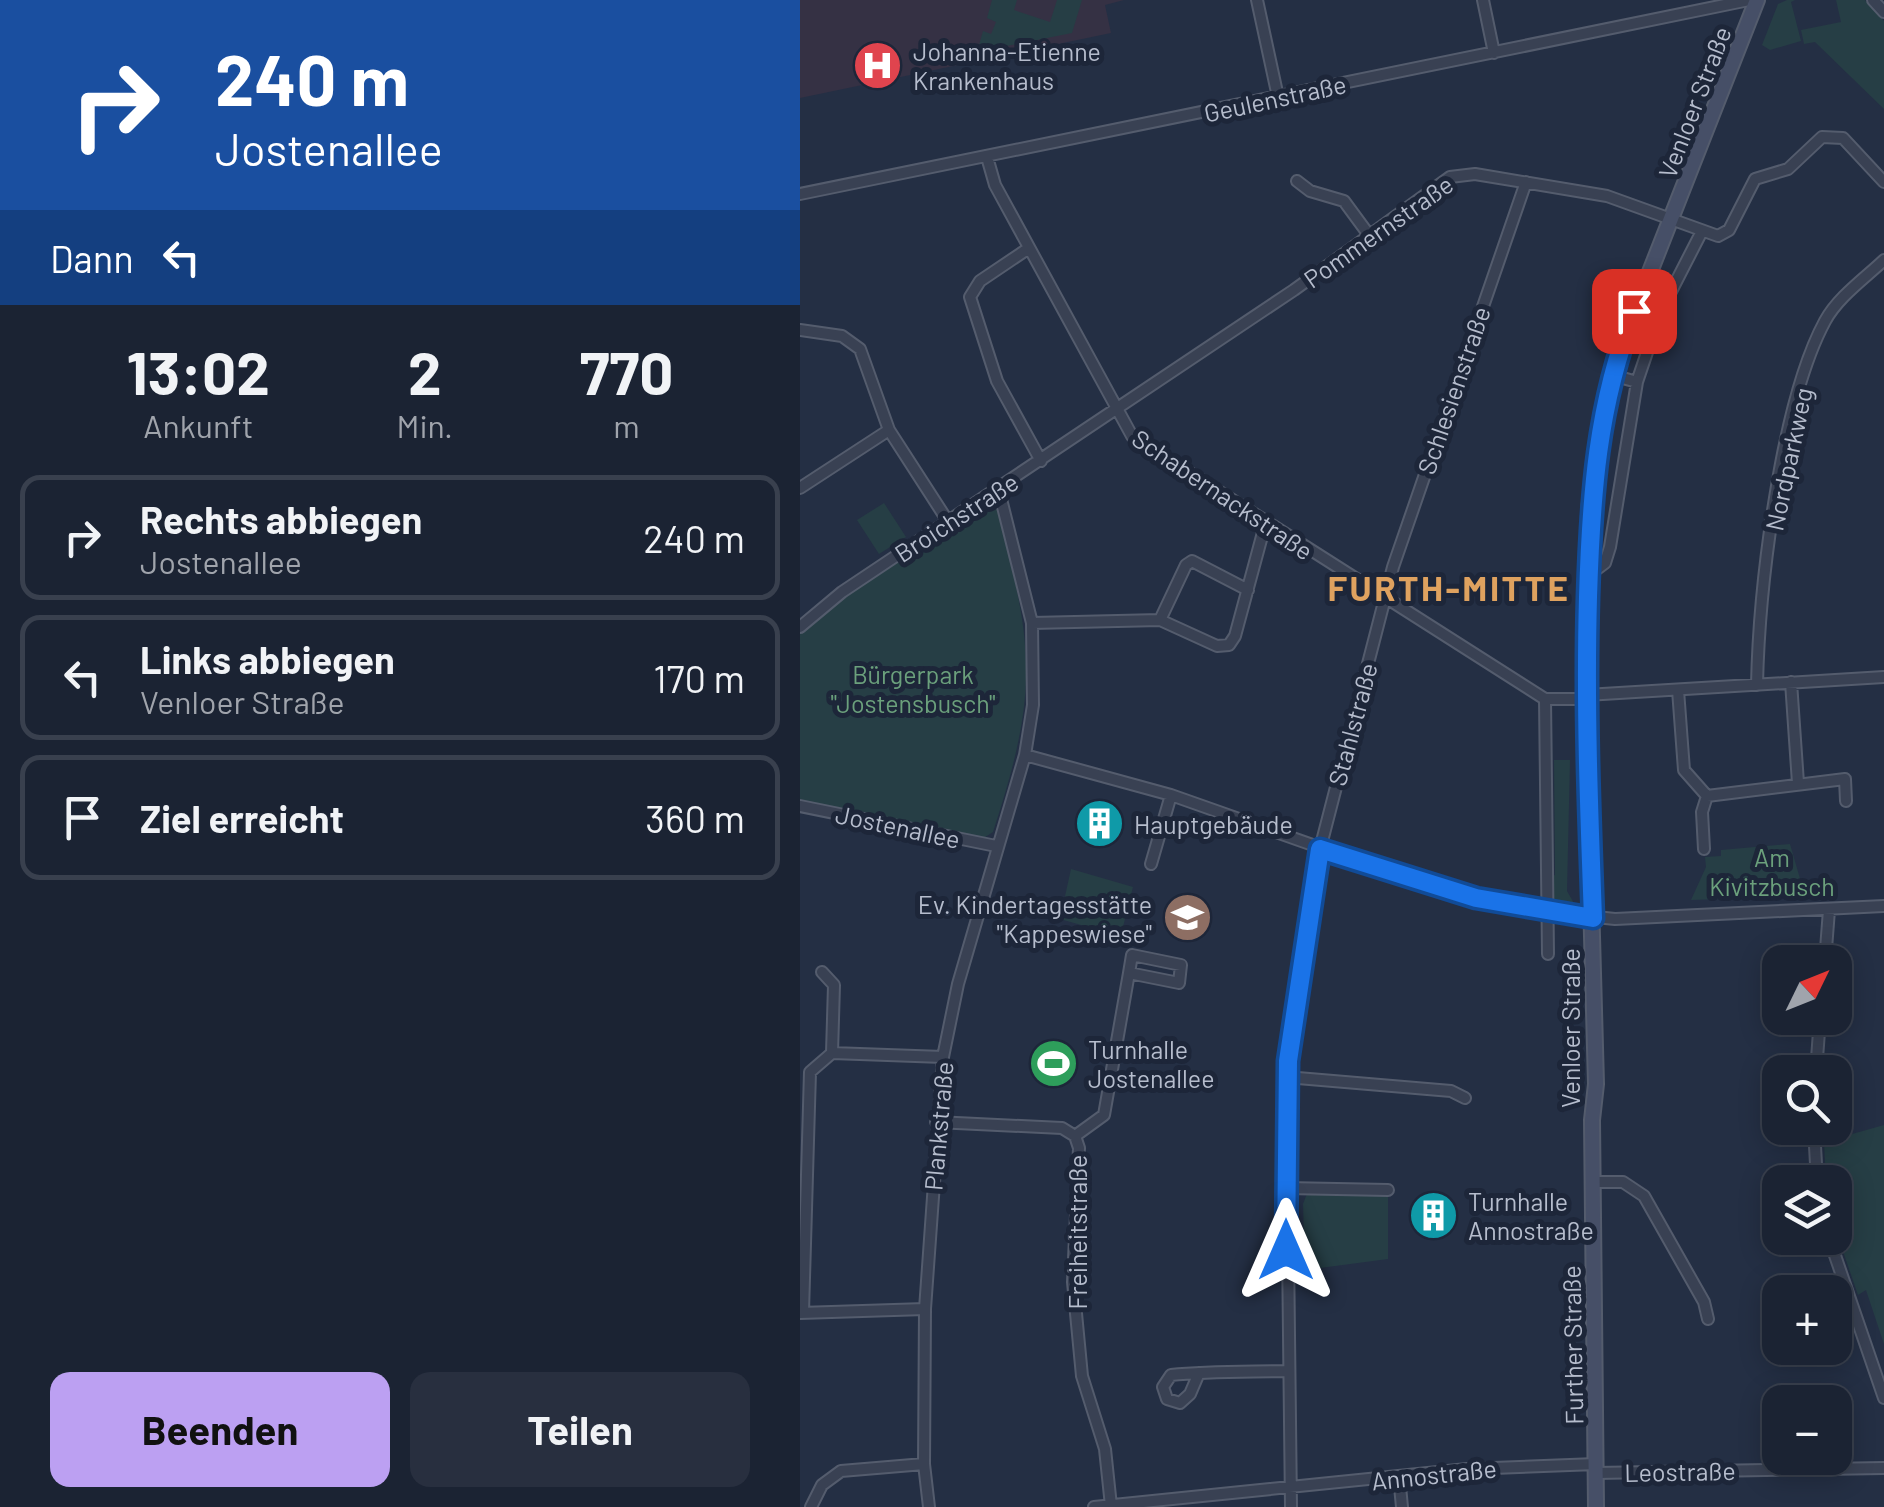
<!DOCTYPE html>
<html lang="de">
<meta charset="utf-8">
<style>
body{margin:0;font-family:Barlow,sans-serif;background:#282f3f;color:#f1f3f6;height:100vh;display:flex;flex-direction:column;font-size:38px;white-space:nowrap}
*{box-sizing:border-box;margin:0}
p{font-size:32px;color:#a0a4ac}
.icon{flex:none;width:55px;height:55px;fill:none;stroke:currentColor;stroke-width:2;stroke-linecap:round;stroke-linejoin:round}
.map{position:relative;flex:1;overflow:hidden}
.details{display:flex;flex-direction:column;background:#1b2333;width:800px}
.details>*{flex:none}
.top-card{background:#1a4fa0;color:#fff;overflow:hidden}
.needle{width:65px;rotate:47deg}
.buttons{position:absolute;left:962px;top:945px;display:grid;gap:20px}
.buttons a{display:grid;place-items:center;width:90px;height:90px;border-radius:20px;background:#1b2333;box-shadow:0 5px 25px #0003,0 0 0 2px #39404e;font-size:50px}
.pin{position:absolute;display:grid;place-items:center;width:85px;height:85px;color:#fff;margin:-42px;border-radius:20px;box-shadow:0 5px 15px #0006}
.me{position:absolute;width:110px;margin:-55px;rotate:0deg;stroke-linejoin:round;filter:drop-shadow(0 0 8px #0008)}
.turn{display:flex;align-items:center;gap:35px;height:210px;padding:0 50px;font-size:45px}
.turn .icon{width:130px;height:130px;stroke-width:2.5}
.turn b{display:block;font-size:70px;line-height:85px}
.then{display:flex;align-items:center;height:95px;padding:0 50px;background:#0003;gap:20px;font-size:38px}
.eta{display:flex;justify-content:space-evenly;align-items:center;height:170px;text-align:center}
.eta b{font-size:60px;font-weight:700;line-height:70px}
.button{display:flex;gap:20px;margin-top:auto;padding:20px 50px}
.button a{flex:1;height:115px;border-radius:20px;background:#bca0f2;color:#111;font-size:40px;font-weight:700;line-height:115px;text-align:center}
.button a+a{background:#282f3f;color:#f1f3f6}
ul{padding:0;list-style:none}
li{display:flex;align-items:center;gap:30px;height:125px;margin:0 20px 15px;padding:0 30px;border:5px solid #39404e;border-radius:20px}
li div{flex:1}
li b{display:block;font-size:38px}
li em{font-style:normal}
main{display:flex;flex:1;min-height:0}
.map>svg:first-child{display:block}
.medical{fill:#353144}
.green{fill:#263e45}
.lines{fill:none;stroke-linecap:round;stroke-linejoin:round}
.street-casing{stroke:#545c6d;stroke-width:14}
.secondary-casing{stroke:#545c6d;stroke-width:18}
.street{stroke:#394153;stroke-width:10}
.secondary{stroke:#464f67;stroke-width:14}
.route-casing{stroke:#114b97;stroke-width:25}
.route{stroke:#1a73e8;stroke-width:18}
.labels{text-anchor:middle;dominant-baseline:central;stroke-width:10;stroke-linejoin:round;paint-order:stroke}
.poi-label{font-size:25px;fill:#b6bdcd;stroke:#1d2639;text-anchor:start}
.street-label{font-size:25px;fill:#b6bdcd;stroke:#1d2639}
.park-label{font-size:25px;fill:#6ba07c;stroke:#1d2639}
.district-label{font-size:35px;font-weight:bold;letter-spacing:2.5px;fill:#dfa25f;stroke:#1d2639}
</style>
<main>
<section class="details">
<div class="top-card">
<div class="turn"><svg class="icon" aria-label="right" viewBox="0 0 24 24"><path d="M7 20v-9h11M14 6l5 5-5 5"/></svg><div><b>240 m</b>Jostenallee</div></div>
<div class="then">Dann<svg class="icon" aria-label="left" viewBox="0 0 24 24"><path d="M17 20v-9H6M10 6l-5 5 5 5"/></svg></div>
</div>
<div class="eta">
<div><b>13:02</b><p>Ankunft</p></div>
<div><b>2</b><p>Min.</p></div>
<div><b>770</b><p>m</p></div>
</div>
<ul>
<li><svg class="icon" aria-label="right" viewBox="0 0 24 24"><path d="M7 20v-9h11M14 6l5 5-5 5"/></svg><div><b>Rechts abbiegen</b><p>Jostenallee</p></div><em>240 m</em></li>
<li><svg class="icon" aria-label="left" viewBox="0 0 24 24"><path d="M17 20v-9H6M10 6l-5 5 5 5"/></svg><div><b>Links abbiegen</b><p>Venloer Straße</p></div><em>170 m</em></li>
<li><svg class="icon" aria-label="arrive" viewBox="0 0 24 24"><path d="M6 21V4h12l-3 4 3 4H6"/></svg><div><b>Ziel erreicht</b></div><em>360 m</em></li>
</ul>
<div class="button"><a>Beenden</a><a>Teilen</a></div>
</section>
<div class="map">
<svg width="1084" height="1507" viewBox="0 0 1084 1507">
<rect width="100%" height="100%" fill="#242f44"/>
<path class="medical" d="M0,0h324l-19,5 6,28 -311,65z"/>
<path class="green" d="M192,0h25l-3,10 36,12 7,-22h25l-10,33 -95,19 6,-21 8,3 5,-12 -9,-4z
M987,0h8l-4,2 10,39 -31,9 -8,-5 16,-41z
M1036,0h29l19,21v88l-69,-67 -11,2 -3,-14 40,-8z
M84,503l22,34 -27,17 -22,-34z
M187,504l10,6c38,139 41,184 -4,322l-11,7 -182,-37v-168l44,-38z
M754,760h16l-3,131 8,14 -4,7 -20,-8 -1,-28 5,-1z
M990,844l15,52 -114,4 15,-33 -1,-10 16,-1v-6z
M271,869l62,18 -11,44 -18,-5 -2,5 -42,-12z
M1084,1125v219l-18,-54 -8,5 -23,-67v-46h-9l-2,-40z
M508,1191l80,3v65l-83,11 -2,-66z"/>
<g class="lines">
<defs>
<path id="street" d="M457,0l21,97
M683,0l11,53
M1073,0l11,12
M187,157l8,28 137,251 413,263h41
M497,181l13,10 34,10 25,34
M0,194l949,-194
M229,248l-49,33 -10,16 27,84 44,80
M0,330l42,6 18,13 29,81 60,93
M812,375l25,7 24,-71 40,-78
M0,488l89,-58
M789,575l16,-12 5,-16 27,-165
M360,620l26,-55 6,-4 56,29
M232,623l128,-3 57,26 12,-1 6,-9 30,-111
M0,627l42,-35 452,-302 156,-113 25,-3 132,22 111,40 11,-6 26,-51 33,-10 34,-32 21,1 41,44
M991,682l7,101
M957,685c2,-95 23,-281 68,-364 13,-24 39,-42 59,-61
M878,690l6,80 23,26 138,-17 1,22
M786,695l298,-18
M745,699l3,255
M225,755l146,40 238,84 139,33 67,7 269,-13
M0,806l196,40
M904,849l-2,-37 5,-16
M351,864l20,-69
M1025,962l4,-52
M22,972l12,13 -2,68
M1016,1072l4,-54
M486,1077l165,14 14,7
M136,1122l126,6 13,8
M1014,1128l3,54
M275,1136l4,12 -6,134 9,94 23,73 6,57
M275,1136l29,-21 25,-142 3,-18 49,10 -2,18 -50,-10
M792,1182h31l21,14 60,106 4,17
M486,1188l102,2
M1029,1238l55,160
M3,1312l7,-240 22,-19 111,4
M0,1313l125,-4
M399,1373l-9,21 -10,9 -13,-4 -4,-12 8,-12c39,-4 78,-3 116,-4
M796,1473l288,-5
M599,1476l3,31
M11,1507l11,-22 19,-14 83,-7
M129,1507l-5,-43 1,-155 18,-252 15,-73 67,-229 8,-50 -1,-82 -33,-132
M294,1507l373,-38 129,-5
M491,1507l-5,-430 34,-228 73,-282 133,-385"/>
<path id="secondary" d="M796,1507l-4,-387 4,-36 -10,-369 3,-205 10,-79 23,-88 135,-343"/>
</defs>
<use href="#street" class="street-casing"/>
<use href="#secondary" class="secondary-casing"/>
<use href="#street" class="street"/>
<use href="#secondary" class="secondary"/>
</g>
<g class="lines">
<defs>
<path id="route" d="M486,1250l2,-189 32,-212 156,49 117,20c-4,-107 -8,-213 -5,-321 3,-100 9,-192 46,-286"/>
</defs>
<use href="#route" class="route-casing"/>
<use href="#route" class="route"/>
</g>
<defs>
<symbol id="hospital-disc" viewBox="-11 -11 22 22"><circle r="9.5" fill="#e0444e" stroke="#1d2639"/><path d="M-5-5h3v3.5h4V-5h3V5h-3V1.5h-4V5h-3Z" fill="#fff"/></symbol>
<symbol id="building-disc" viewBox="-11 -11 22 22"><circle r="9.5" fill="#0f9aa8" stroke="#1d2639"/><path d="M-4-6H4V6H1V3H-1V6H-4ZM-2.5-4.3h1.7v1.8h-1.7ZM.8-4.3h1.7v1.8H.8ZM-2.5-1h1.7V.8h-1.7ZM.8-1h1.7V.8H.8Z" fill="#fff"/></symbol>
<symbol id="school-disc" viewBox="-11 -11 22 22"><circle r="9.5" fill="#8d6e63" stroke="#1d2639"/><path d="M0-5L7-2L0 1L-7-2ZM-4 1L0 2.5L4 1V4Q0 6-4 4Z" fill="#fff"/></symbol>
<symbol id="stadium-disc" viewBox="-11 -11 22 22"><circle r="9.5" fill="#2e9e5b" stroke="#1d2639"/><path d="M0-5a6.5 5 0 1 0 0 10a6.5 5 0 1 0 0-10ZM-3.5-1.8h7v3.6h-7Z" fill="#fff"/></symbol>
</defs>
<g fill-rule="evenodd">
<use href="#hospital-disc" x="50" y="38" width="55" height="55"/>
<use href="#building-disc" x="272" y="796" width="55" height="55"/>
<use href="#school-disc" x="360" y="890" width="55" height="55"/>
<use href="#stadium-disc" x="226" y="1036" width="55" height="55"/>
<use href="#building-disc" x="606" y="1188" width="55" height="55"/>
</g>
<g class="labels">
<g class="poi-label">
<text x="113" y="51">Johanna-Etienne<tspan x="113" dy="29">Krankenhaus</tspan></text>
<text x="334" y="824">Hauptgebäude</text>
<text x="352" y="904" text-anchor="end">Ev. Kindertagesstätte<tspan x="352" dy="29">"Kappeswiese"</tspan></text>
<text x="288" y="1049">Turnhalle<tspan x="288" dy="29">Jostenallee</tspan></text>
<text x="668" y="1201">Turnhalle<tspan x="668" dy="29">Annostraße</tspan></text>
</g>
<g class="street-label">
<text transform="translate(475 98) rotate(-12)">Geulenstraße</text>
<text transform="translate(894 102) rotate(-69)">Venloer Straße</text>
<text transform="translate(578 231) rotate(-35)">Pommernstraße</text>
<text transform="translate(653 390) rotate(-71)">Schlesienstraße</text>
<text transform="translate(988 459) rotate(-78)">Nordparkweg</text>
<text transform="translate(423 494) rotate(34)">Schabernackstraße</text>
<text transform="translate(156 517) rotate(-33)">Broichstraße</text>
<text transform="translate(552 724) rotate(-75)">Stahlstraße</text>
<text transform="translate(98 826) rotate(12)">Jostenallee</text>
<text transform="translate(770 1028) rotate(-90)">Venloer Straße</text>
<text transform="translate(138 1126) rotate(-85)">Plankstraße</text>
<text transform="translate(277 1232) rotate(-90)">Freiheitstraße</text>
<text transform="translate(772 1345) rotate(-91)">Further Straße</text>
<text transform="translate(880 1471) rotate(-1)">Leostraße</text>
<text transform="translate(634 1474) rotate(-6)">Annostraße</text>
</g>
<g class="park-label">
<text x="113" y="674">Bürgerpark<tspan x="113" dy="29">"Jostensbusch"</tspan></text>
<text x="972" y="857">Am<tspan x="972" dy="29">Kivitzbusch</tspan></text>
</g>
<g class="district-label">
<text x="649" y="587">FURTH-MITTE</text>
</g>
</g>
</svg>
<div class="buttons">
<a><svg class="needle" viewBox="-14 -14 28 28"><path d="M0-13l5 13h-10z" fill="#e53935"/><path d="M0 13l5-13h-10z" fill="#a0a4ac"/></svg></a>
<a><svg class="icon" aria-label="search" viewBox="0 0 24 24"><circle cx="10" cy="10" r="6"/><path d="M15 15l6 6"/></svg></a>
<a><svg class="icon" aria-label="layers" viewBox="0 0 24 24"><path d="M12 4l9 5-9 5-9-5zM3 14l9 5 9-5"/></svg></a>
<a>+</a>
<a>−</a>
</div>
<div class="pin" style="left:834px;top:311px;background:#d93025"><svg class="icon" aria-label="arrive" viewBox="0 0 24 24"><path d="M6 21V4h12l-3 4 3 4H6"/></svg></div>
<svg class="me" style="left:486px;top:1250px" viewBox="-20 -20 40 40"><path d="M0-17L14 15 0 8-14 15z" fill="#1a73e8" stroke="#fff" stroke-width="4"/></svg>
</div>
</main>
